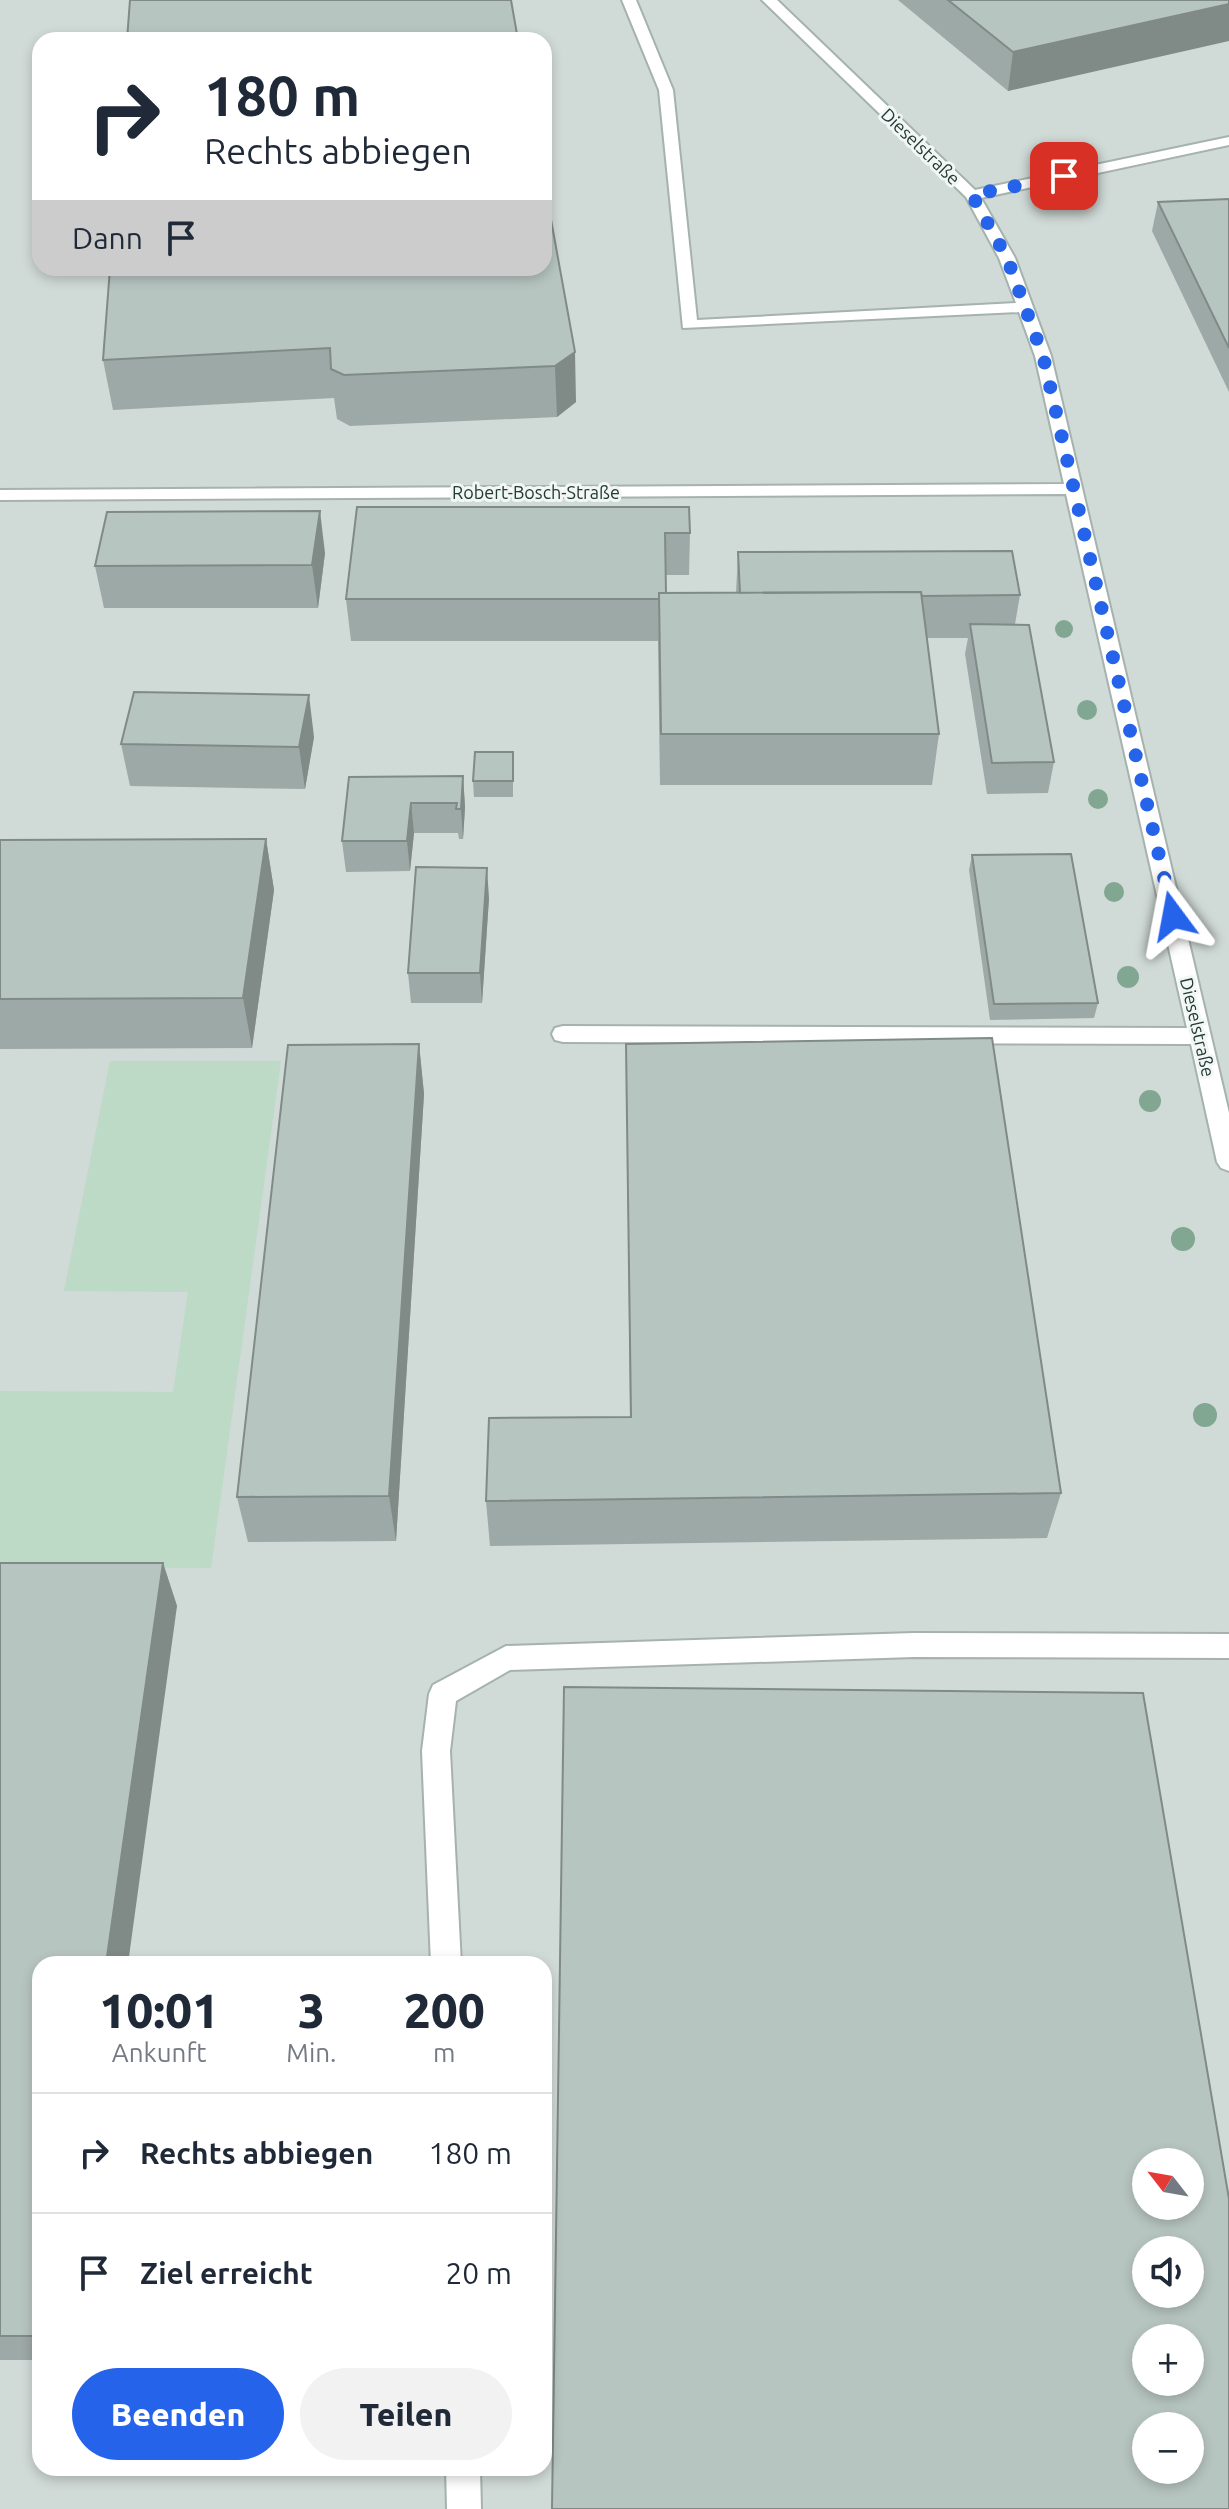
<!DOCTYPE html>
<html lang="de">
<meta charset="utf-8">
<style>
body{margin:0;font-family:Ubuntu,sans-serif;background:#f2f2f3;color:#1f2937;height:100vh;display:flex;flex-direction:column;font-size:30px;white-space:nowrap}
*{box-sizing:border-box;margin:0}
p{font-size:26px;color:#747a83}
.icon{flex:none;width:44px;height:44px;fill:none;stroke:currentColor;stroke-width:2;stroke-linecap:round;stroke-linejoin:round}
.map{position:relative;flex:1;overflow:hidden}
.sheet{position:absolute;left:32px;top:1956px;width:520px;height:520px;display:flex;flex-direction:column;background:#fff;border-radius:24px;box-shadow:0 4px 12px #0003}
.sheet>*{flex:none}
.top-card{position:absolute;left:32px;top:32px;width:520px;height:244px;border-radius:24px;box-shadow:0 4px 12px #0003;background:#fff;color:#1f2937;overflow:hidden}
.needle{width:52px;rotate:301deg}
.controls{position:absolute;left:1132px;top:2148px;display:grid;gap:16px}
.controls a{display:grid;place-items:center;width:72px;height:72px;border-radius:50%;background:#fff;box-shadow:0 4px 12px #0003;font-size:40px}
.pin{position:absolute;display:grid;place-items:center;width:68px;height:68px;color:#fff;margin:-34px;border-radius:16px;box-shadow:0 4px 12px #0006}
.me{position:absolute;width:88px;margin:-44px;rotate:347deg;stroke-linejoin:round;filter:drop-shadow(0 0 6px #0008)}
.turn{display:flex;align-items:center;gap:28px;height:168px;padding:0 40px;font-size:36px}
.turn .icon{width:104px;height:104px;stroke-width:2.5}
.turn b{display:block;font-size:56px;line-height:68px}
.then{display:flex;align-items:center;height:76px;padding:0 40px;background:#0003;gap:16px;font-size:30px}
.eta{display:flex;justify-content:space-evenly;align-items:center;height:136px;text-align:center}
.eta b{font-size:48px;font-weight:800;line-height:56px}
.primary-button{display:flex;gap:16px;margin-top:auto;padding:16px 40px}
.primary-button a{flex:1;height:92px;border-radius:48px;background:#2563eb;color:#fff;font-size:32px;font-weight:800;line-height:92px;text-align:center}
.primary-button a+a{background:#f2f2f3;color:#1f2937}
ul{padding:0;list-style:none}
li{display:flex;align-items:center;gap:24px;height:120px;padding:0 40px;border-top:2px solid #e0e1e3}
li div{flex:1}
li b{display:block;font-size:30px}
li em{font-style:normal}
.map>svg:first-child{display:block}
.built{fill:#d0dad6;fill-rule:evenodd}
.green{fill:#bddac7}
.lines{fill:none;stroke-linecap:round;stroke-linejoin:round}
.minor-casing{stroke:#a5b2ae;stroke-width:4}
.minor{fill:#fff;fill-rule:evenodd}
.tree{fill:#81a692}
.wall{fill:#9da9a6}
.shaded-wall{fill:#808a87}
.building{fill:#b7c5c1;stroke:#808a87;stroke-width:2;fill-rule:evenodd}
.route{stroke:#2563eb;stroke-width:14;stroke-dasharray:0 25.2}
.labels{text-anchor:middle;dominant-baseline:central;stroke-width:6;stroke-linejoin:round;paint-order:stroke}
.far-street-label{font-size:18px;fill:#243a36;stroke:#f2f7f5}
</style>
<div class="map">
<svg width="1229" height="2509" viewBox="0 0 1229 2509">
<rect width="100%" height="100%" fill="#e2ebe7"/>
<path class="built" d="M0,0h1229v2509h-1229zM40,40h504v228h-504zM40,1964h504v504h-504zM1146,2162h44v44h-44zM1146,2250h44v44h-44zM1146,2338h44v44h-44zM1146,2426h44v44h-44z"/>
<path class="green" d="M110,1061h171l-70,507 -211,-1v-176l173,1 15,-100 -124,-1z"/>
<g class="lines">
<defs>
<path id="minor" d="M622,0h14l37,90 24,230 319,-17 -17,-45 -33,-61 -204,-197h15l198,190 254,-53v8l-248,53 34,60 36,98 178,757v58l-8,-3 -4,-6 -26,-118 -628,-2 -8,-2 -3,-6 3,-6 8,-2 624,2 -121,-534 -1066,6v-10l1064,-6 -29,-128 -16,-44 -336,16 -24,-238z
M914,1633l315,1v24l-315,-1 -404,13 -54,31 -6,50 11,213h-30l-9,-213 7,-57 4,-9 73,-39z
M446,2468h34l1,41h-34z"/>
</defs>
<use href="#minor" class="minor-casing"/>
<use href="#minor" class="minor"/>
</g>
<g class="tree">
<circle cx="1064" cy="629" r="9"/>
<circle cx="1087" cy="710" r="10"/>
<circle cx="1098" cy="799" r="10"/>
<circle cx="1114" cy="892" r="10"/>
<circle cx="1128" cy="977" r="11"/>
<circle cx="1150" cy="1101" r="11"/>
<circle cx="1183" cy="1239" r="12"/>
<circle cx="1205" cy="1415" r="12"/>
</g>
<path class="wall" d="M898,0h331l-221,91z
M1229,199v193l-77,-161 6,-29z
M544,268l32,134 -19,15 -207,9 -13,-7 -3,-21 -221,12 -10,-50z
M357,507l333,26 -1,42h-23v18h70l2,-41 282,43 -5,29 39,138 -6,31 -61,1 -22,-140 3,-16h-41l12,96 -7,51h-272l-2,-144h-307l-5,-42z
M325,553l-7,55h-214l-9,-42z
M314,737l-9,52 -175,-3 -9,-42z
M513,752v45h-39l-1,-16z
M463,776l2,31 -2,32h-4l-1,-6h-44l-4,38 -64,1 -4,-31 7,-64z
M266,839l8,51 -22,158 -252,1v-209z
M972,855l126,148 -4,15 -104,2 -21,-150z
M489,898l-7,105h-71l-3,-30z
M419,1044l5,50 -28,447 -148,1 -11,-45z
M626,1044l435,449 -14,45 -557,8 -4,-45 144,-84z
M0,1563h163l14,43 -137,358v396h-40z"/>
<path class="shaded-wall" d="M1229,4v37l-221,50 5,-39z
M575,352l1,50 -19,15 -2,-51z
M320,511l5,42 -7,55 -6,-43z
M309,695l5,42 -9,52 -6,-42z
M463,776l2,31 -2,32 -2,-30z
M411,803l3,30 -4,38 -3,-30z
M266,839l8,51 -22,158 -9,-50z
M487,868l2,30 -7,105 -2,-30z
M419,1044l5,50 -28,447 -7,-45z
M163,1563l14,43 -49,358h-22z"/>
<path class="building" d="M130,0h381l7,40h-391z
M948,0h281v4l-216,48z
M544,181l31,171 -20,14 -211,9 -13,-6 -1,-21 -227,12 7,-92h434z
M1229,199v149l-71,-146z
M357,507h332l1,26h-25l1,60h-7v6h-313z
M320,511l-8,54 -217,1 12,-54z
M1012,551l8,44 -98,1 -1,-4 -181,1 -2,-41z
M921,592l18,142h-278l-2,-141z
M970,624l59,1 25,137 -62,1z
M134,692l175,3 -10,52 -178,-3z
M475,752h38v29h-40z
M463,776l-2,33h-5l1,-6h-46l-4,38h-65l7,-64z
M266,839l-23,159 -243,1v-159z
M1071,854l27,149 -104,1 -22,-149z
M416,867l71,1 -7,105h-72z
M992,1038l69,455 -575,8 3,-83 142,-1 -5,-373z
M419,1044l-30,452 -152,1 51,-452z
M0,1563h163l-57,401h-66v372h-40z
M564,1687l579,6 86,506v310h-677zM1146,2162h44v44h-44zM1146,2250h44v44h-44zM1146,2338h44v44h-44zM1146,2426h44v44h-44z"/>
<g class="lines">
<path class="route" d="M1064,176l-92,19 35,63 36,98 130,560"/>
</g>
<g class="labels">
<g class="far-street-label">
<text transform="translate(921 146) rotate(44)">Dieselstraße</text>
<text x="536" y="492">Robert-Bosch-Straße</text>
<text transform="translate(1198 1027) rotate(77)">Dieselstraße</text>
</g>
</g>
</svg>
<div class="controls">
<a><svg class="needle" viewBox="-14 -14 28 28"><path d="M0-13l5 13h-10z" fill="#e53935"/><path d="M0 13l5-13h-10z" fill="#747a83"/></svg></a>
<a><svg class="icon" aria-label="sound" viewBox="0 0 24 24"><path d="M4 9h4l5-4v14l-5-4H4zM17 9q2 3 0 6"/></svg></a>
<a>+</a>
<a>−</a>
</div>
<div class="pin" style="left:1064px;top:176px;background:#d93025"><svg class="icon" aria-label="arrive" viewBox="0 0 24 24"><path d="M6 21V4h12l-3 4 3 4H6"/></svg></div>
<svg class="me" style="left:1173px;top:916px" viewBox="-20 -20 40 40"><path d="M0-17L14 15 0 8-14 15z" fill="#2563eb" stroke="#fff" stroke-width="4"/></svg>
<div class="top-card">
<div class="turn"><svg class="icon" aria-label="right" viewBox="0 0 24 24"><path d="M7 20v-9h11M14 6l5 5-5 5"/></svg><div><b>180 m</b>Rechts abbiegen</div></div>
<div class="then">Dann<svg class="icon" aria-label="arrive" viewBox="0 0 24 24"><path d="M6 21V4h12l-3 4 3 4H6"/></svg></div>
</div>
<section class="sheet">
<div class="eta">
<div><b>10:01</b><p>Ankunft</p></div>
<div><b>3</b><p>Min.</p></div>
<div><b>200</b><p>m</p></div>
</div>
<ul>
<li><svg class="icon" aria-label="right" viewBox="0 0 24 24"><path d="M7 20v-9h11M14 6l5 5-5 5"/></svg><div><b>Rechts abbiegen</b></div><em>180 m</em></li>
<li><svg class="icon" aria-label="arrive" viewBox="0 0 24 24"><path d="M6 21V4h12l-3 4 3 4H6"/></svg><div><b>Ziel erreicht</b></div><em>20 m</em></li>
</ul>
<div class="primary-button"><a>Beenden</a><a>Teilen</a></div>
</section>
</div>
